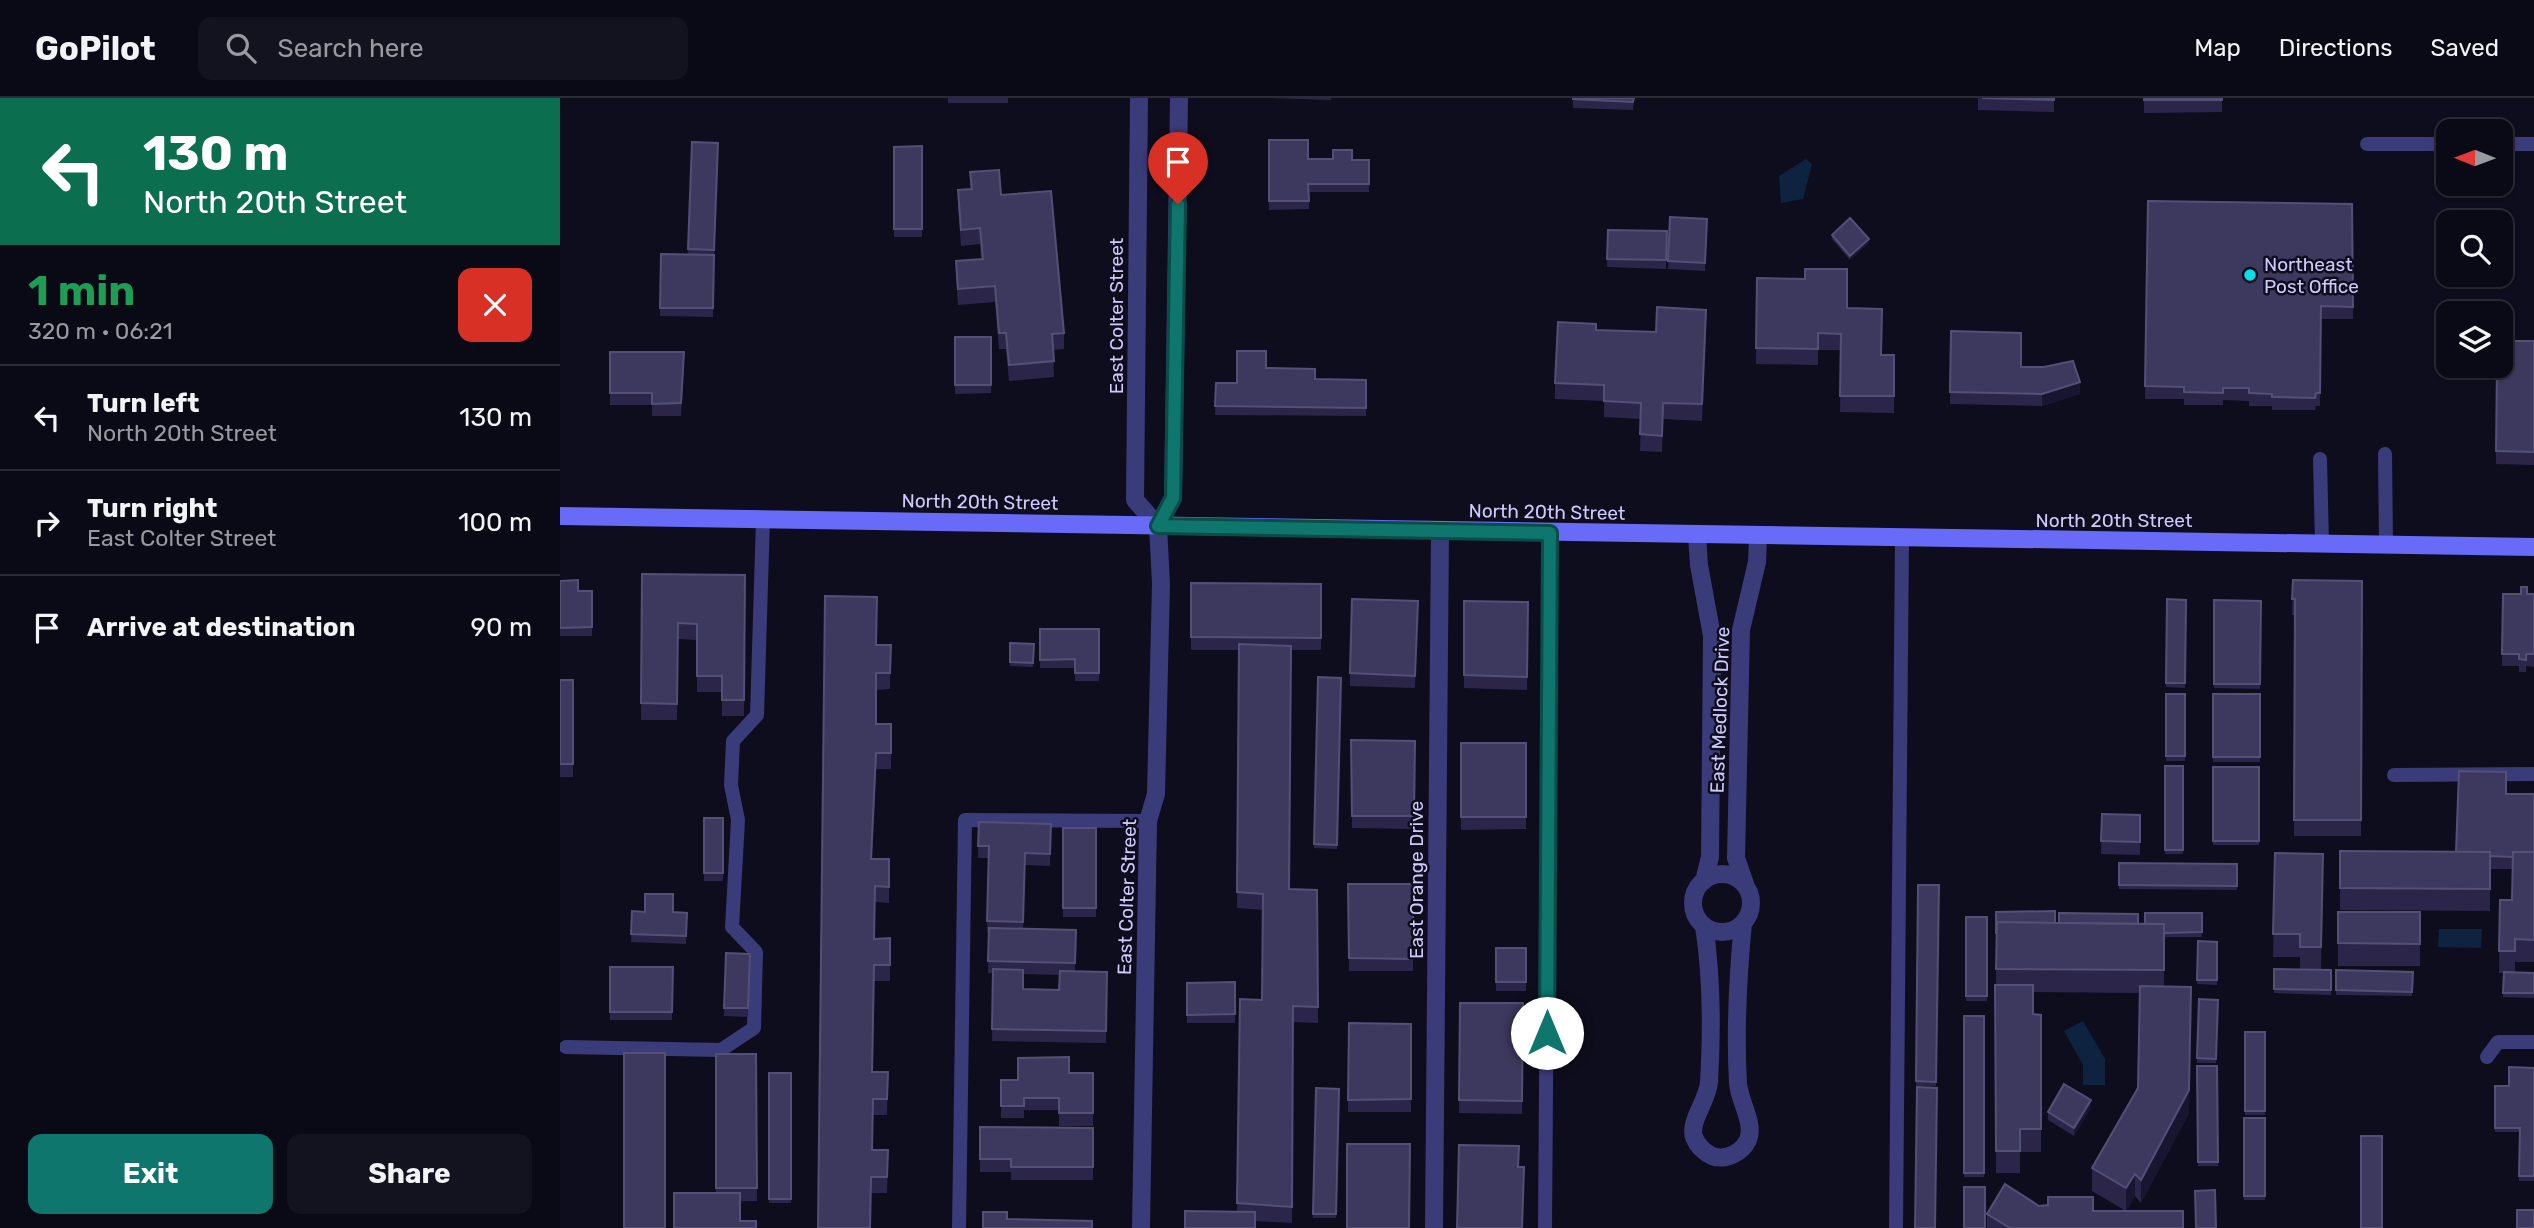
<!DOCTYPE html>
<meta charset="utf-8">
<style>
body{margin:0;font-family:Rubik,sans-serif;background:#13131f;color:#f1f3f6;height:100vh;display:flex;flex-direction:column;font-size:26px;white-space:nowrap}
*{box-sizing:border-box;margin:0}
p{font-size:23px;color:#999aa1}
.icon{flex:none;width:38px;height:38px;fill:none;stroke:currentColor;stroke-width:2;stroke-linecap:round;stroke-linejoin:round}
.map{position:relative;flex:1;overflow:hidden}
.sheet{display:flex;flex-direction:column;background:#0a0a16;width:560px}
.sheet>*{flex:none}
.guide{background:#0b6e4f;color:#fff;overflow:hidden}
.needle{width:46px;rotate:271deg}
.fabs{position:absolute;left:1876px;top:21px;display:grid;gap:14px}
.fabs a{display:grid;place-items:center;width:77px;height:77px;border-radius:14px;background:#0a0a16;box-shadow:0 2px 5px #0004,0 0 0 2px #2a2b35;font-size:35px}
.pin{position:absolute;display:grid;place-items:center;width:60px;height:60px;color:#fff;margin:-72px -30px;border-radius:50% 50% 50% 0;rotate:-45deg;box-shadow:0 0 7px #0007}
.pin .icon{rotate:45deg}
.me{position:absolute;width:77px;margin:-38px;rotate:0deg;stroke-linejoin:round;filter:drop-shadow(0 0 5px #0008)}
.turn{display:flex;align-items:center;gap:24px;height:147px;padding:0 28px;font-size:32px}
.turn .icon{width:91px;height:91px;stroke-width:2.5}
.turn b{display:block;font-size:49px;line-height:60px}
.round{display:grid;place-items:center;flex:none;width:74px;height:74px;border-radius:14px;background:#13131f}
.summary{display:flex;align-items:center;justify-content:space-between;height:119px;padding:0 28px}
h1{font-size:42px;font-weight:700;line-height:52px;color:#1e9e55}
.cta{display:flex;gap:14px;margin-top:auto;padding:14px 28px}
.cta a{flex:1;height:80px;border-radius:14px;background:#0f766e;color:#fff;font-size:28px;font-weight:700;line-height:80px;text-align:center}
.cta a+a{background:#13131f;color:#f1f3f6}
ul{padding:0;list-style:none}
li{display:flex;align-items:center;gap:21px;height:105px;padding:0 28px;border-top:2px solid #2a2b35}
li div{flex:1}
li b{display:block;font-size:26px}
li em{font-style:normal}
header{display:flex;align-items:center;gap:42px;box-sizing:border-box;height:98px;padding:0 35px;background:#0a0a16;border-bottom:2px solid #2a2b35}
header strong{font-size:33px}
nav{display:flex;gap:38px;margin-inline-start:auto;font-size:24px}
.search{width:490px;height:63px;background:#13131f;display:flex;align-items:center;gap:18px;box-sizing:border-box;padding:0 24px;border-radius:14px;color:#999aa1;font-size:26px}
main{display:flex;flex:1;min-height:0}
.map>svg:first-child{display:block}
.water{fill:#0e233f}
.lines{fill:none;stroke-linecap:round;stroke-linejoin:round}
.lane{stroke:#3a3b79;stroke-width:14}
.street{stroke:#3a3b79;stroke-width:18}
.secondary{stroke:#676bf7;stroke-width:18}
.wall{fill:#2b2649;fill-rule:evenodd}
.shaded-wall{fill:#181530}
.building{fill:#3d385d;stroke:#544f76;stroke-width:2}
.route-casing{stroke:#0a4d48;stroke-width:18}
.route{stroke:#0f766e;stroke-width:12}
.poi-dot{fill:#0cdce7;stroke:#0e0d1d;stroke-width:2.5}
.labels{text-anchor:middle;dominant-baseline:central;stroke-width:5;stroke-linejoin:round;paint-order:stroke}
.poi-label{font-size:19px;fill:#cecbfc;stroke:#0e0d1d;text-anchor:start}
.street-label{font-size:19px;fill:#cecbfc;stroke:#0e0d1d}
</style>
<header>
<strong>GoPilot</strong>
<div class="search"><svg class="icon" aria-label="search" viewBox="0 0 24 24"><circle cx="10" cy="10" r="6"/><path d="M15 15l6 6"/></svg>Search here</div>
<nav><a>Map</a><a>Directions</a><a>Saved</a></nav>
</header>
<main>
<section class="sheet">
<div class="guide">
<div class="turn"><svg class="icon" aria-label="left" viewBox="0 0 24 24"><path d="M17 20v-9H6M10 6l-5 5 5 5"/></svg><div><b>130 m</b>North 20th Street</div></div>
</div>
<div class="summary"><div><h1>1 min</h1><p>320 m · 06:21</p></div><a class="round" style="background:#d93025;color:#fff"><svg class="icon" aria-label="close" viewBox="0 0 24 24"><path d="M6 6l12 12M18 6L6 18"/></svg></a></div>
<ul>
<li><svg class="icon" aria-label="left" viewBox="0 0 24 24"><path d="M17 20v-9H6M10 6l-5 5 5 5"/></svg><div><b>Turn left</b><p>North 20th Street</p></div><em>130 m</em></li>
<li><svg class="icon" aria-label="right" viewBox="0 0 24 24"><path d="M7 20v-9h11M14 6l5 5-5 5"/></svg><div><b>Turn right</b><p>East Colter Street</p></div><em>100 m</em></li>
<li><svg class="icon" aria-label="arrive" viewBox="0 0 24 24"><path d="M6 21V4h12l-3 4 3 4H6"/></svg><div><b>Arrive at destination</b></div><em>90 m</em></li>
</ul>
<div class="cta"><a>Exit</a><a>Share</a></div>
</section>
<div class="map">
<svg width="1974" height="1130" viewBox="0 0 1974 1130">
<rect width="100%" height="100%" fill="#0e0d1d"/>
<path class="water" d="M1246,61l6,5 -9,35 -22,4 -2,-27z
M1879,831h43l-1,19 -43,-1z
M1523,923l22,38v26h-22v-20l-19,-34z"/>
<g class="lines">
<path class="lane" d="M1807,46h81
M1941,46h33
M1825,356l1,91
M1760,361l2,85
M1834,677l140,-1
M6,949l155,3 33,-22 2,-76 -24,-25 6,-107 -7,-35 2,-44 24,-26 6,-196
M1927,959l11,-15h36
M399,1130l6,-408 183,1
M985,1130l5,-695
M1336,1130l6,-689"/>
<path class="street" d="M579,0l-4,402 23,26
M1137,437l2,30 13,71 -2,221 -6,24
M1133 805a29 29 0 1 1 58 0a29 29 0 1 1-58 0Z
M1185,786l-9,-26 5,-228 16,-68 1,-25
M1144,828c8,51 8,105 5,156 -1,18 -20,39 -15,55 3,8 10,15 18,19 13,5 30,-3 36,-16 7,-17 -9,-39 -10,-57 -3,-52 0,-108 5,-160
M581,1130l7,-407 8,-27 5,-210 -3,-58 15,-28 6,-400
M874,1130l6,-696"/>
<path class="secondary" d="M0,418l1974,31"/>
</g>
<path class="wall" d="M388,0h60v5h-60z
M709,0h62v2z
M1013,0h61l-1,12 -60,-2z
M1418,0h76v14l-76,-2z
M1584,0h78v14l-78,1z
M709,42l39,19 61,1v32h-60v17l-40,1z
M132,44l26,1 -4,112 -1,62 -53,-1 1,-62h27z
M362,48v91h-28v-90z
M410,74l31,23 63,138v16l-11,1 1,27 -45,4 -3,-32h-7l-4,-47 -37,3 -2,-27v-17l25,-2 -1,-15 -19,2 -3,-40v-16l12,-1z
M1588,103l204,3 1,115h-32l-1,87h-4l-1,4h-43v-4h-23v-5l-26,-1v5h-39v-6h-39z
M1110,119l37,2 -2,52 -37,-2z
M1048,132l59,1 -1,38 -59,-2z
M1272,137l37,8 -19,17 -18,-21z
M1197,180l90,30 34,47h13v58l-54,-1 1,-62h-23v15l-62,-1z
M1146,228l-4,95 -39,-2 -1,33 -22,-1 1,-32 -37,-2v-16l-49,-2v-16l41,-53 60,2z
M1391,233l70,36h23l36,27 -38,12 -92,-2z
M395,239h36v56l-36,1z
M1974,243v124l-38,-1v-13z
M50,254l74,13 -3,51h-29v-11h-42z
M706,270l49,11 51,1v36l-151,-1 1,-32h21z
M82,476l103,1 -1,141h-22v-24h-25v-52l-19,-1 -1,81h-36z
M1733,482l69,1 -1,255h-67l1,-221h-3z
M0,483l18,10h14v45h-32z
M631,485l130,1v66h-30l-2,239 28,1 1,133 -25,-1 -1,201 -37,-2 -18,-9 3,-213 22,1 1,-90 -26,-2 2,-258h-48z
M1943,496h31v73l-8,-1v6h-7v-6h-17z
M1607,501l19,1 -1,88 -19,-1z
M1654,502l47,1 -1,88 -46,-1z
M858,503l-3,87 -65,-2v-13z
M904,503l64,1 -1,88 -63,-2z
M480,531h59v52h-24v-13h-35z
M450,545l24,1 -1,23 -23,-1z
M317,547h14l-1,44 -14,1v34h15v45h-15l-4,90h17v44l-14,-1 -1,37 16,-1v43h-16l-1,91h15l-1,43h-14v35h15l-1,43h-16l-53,35z
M758,579l23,1 -4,171 -23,-1z
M0,582h13v97h-13z
M1606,596h19v67h-19z
M1653,596h47v68h-47z
M791,642l64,1 -1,88 -62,-1z
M901,645h65v86l-65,1z
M1605,668h18v88h-18z
M1653,669h46v78h-46z
M1946,696h28v168h-19v10l19,1v25l-31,-1 1,-24h-5l1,-73h12l1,-31h-23v42l-150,-1v-59l116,1z
M1542,716l38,1v40l-39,-1z
M144,720h19v63h-19z
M419,724l72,2 -1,42 -25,-1 -2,64 53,1 -1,41 32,1 -1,71 -114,-2 1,-68h-5l1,-40h-2l2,-75h-11zM463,876l37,1 -1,15 -36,-1z
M503,730h33v89h-33z
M1715,755l48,1 -2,116 -21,-1v-12h-27z
M1559,765l118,1v26l-118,-1z
M788,786h65v87h-64z
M1358,787h21l-3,201h-20z
M72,813l55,2 -1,31 -55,-2z
M1436,814l59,11 90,1 57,-11v24h-38v50l25,126 -48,90 -6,-7 -9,15 -34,-20v-23l46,-80 2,-95 -107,-1v22l8,1v137h-21v21h-24l-1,-188h1z
M1778,814h82v54h-82z
M1406,819h21v84h-21z
M1638,843l19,1v43l-20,-1z
M936,850h30v43h-30z
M166,855l24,1 -2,63 -24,-1z
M50,869h63l-1,53h-62z
M1714,871l57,1v25l-57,-2z
M1776,872l77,2 -1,24 -76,-1z
M675,884v41h-48v-40z
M1639,901l19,1 -2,63h-19z
M900,905h63l-1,111 -63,-1z
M1404,918h20v161h-20z
M789,925l62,1v88h-63z
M1685,934h20v83h-20z
M156,956h40l1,147h-17v20l-66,7 42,-35z
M1637,968h20l1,100h-20z
M1974,970v113h-15l1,-49h-25v-46h14z
M209,975h22v130h-22z
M509,975h24v53h-34v-16h-35v8h-23v-38h17z
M756,990l23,1 -3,129h-23z
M1531,1010l-17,28 -26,-16v-8z
M1684,1020h21v82h-21z
M420,1029l113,1v52h-82v-8h-31z
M1479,1108l54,5 90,17h-196v-14z"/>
<path class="shaded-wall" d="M1309,141v4l-19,17v-4z
M1146,212v16l-4,95v-17z
M1520,284v12l-38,12v-12z
M316,655v16l-5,106v-16z
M1631,889l-2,126 -48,90v-23z
M1531,1002v8l-17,28v-8z
M1575,1076v22l-9,15v-23z"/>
<path class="building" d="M1013,0h61l-1,4 -60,-3z
M1422,0h72v2z
M1584,0h78v2h-78z
M709,42h39v19h25v-9h19v10h17v24h-61l1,17h-40z
M132,44l26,1 -4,107 -26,-1z
M362,48v83h-28v-82z
M439,72l2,25 50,-4 13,142 -12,1 2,27 -45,4 -3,-32h-7l-4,-47 -37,3 -2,-28 27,-2 -3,-31 -19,2 -3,-40 14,-1 -2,-17z
M1588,103l204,3 1,103 -32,-1 -1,87h-4l-1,5 -43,-1v-3l-23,-1v-5h-26v5l-39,-1v-5l-39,-1z
M1110,119l37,2 -2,44 -37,-2z
M1290,120l19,21 -19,17 -18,-21z
M1048,132l59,1 -1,29 -59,-1z
M101,156l53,1 -1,53h-53z
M1245,171h42v39l35,1 -1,46h13v41h-54l1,-62 -23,-1v16l-62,-1 1,-70 48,1z
M1097,209l49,3 -4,94 -39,-1 -1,33 -22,-2 1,-31 -37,-2v-16l-49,-2 3,-61 38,2v6l60,2z
M1391,233l70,2v34h23l29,-6 7,21 -38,12 -92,-2z
M395,239h36v48h-36z
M1941,243h33v111l-38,-1 1,-85h4z
M677,253h29v17l49,1v10l51,1v28l-151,-2 1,-23h21z
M50,254h74l-3,51 -29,1v-11h-42z
M82,476l103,1 -1,125h-22v-24h-25v-52l-19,-1 -1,81 -36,-1z
M18,482v11h14v36l-32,1v-47z
M1733,482l69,1 -1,239h-67l1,-221h-3z
M631,485l130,1v54l-130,-1z
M1961,489h6v7h7v60h-8v6l-7,-1v-5h-17l1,-60h18z
M265,498l52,1 -1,48h15l-1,28h-14v51h15v29h-15l-5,106h18v28l-14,-1 -1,53 16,-1v27h-16l-2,107h16l-1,27h-14l-1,51h16l-1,27h-16l-1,51h-52z
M792,501l66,2 -3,75 -65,-3z
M1607,501l19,1 -1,83h-19z
M1654,502l47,1 -1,83h-46z
M904,503l64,1 -1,75 -63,-2z
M480,531h59v44h-24v-14l-35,1z
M450,545l24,1 -1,19 -23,-1z
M679,546l52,2 -2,243 28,1 1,117 -25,-1 -1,201 -55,-4 3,-204 22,1 1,-106 -26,-2z
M758,579l23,1 -4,167 -23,-1z
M0,582h13v84h-13z
M1606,596h19v62h-19z
M1653,596h47v63h-47z
M791,642l64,1 -1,75h-62z
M901,645h65v74h-65z
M1605,668h18v84h-18z
M1653,669h46v74h-46z
M1899,673l47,1v22h28v58h-21v5l-23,-1v-4h-34z
M1542,716l38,1v27l-39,-1z
M144,720h19v55h-19z
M419,724l72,2 -1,30 -25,-1 -2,69 -36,-1 2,-75h-11z
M503,730h33v80h-33z
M1780,753l150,1v37l-150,-1z
M1953,754h21v88l-19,-1v12h-16l1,-51h12z
M1715,755l48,1 -2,93h-21v-13h-27z
M1559,765l118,1v22l-118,-1z
M788,786h65v75l-64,-1z
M1358,787h21l-3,197 -20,-1z
M85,796h28v18l14,1 -1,23 -55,-2 1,-23 13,1z
M1495,813v12l-58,-1 -1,12v-22z
M1778,814h82v32l-82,-1z
M1499,815l79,1v10l-79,-1z
M1585,815h57v19l-38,1v-9h-19z
M1406,819h21v79h-21z
M1437,824l167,2v46l-168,-1z
M429,830l87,2 -1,33 -87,-2z
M1638,843l19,1v38h-20z
M936,850h30v34h-30z
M166,855l24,1 -2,54h-24z
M50,869h63l-1,45h-62z
M433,871l30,1v19l36,1 1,-19 47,1 -1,59 -114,-2z
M1714,871l57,1v20l-57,-1z
M1776,872l77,2 -1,20 -76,-2z
M1944,874l30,1v20h-31z
M675,884v32l-48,1v-32z
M1435,887h38v29l8,1v114h-21v22h-24z
M1580,888l51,1 -2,103 -48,90 -6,-6 -9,14 -34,-20 46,-80z
M1639,901l19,1 -2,59 -19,-1z
M900,905h63l-1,98 -63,-1z
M1404,918h20v157h-20z
M789,925l62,1v75l-63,1z
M1685,934h20v79h-20z
M64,955h41v175h-41z
M156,956h40l1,134h-41z
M509,959v16h24v40h-34v-15h-35v8h-23v-26h17v-22z
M1637,968h20l1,96h-20z
M1949,969l25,1v108h-15l1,-48h-25v-42h14z
M209,975h22v126h-22z
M1504,986l27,16 -17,28 -26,-16z
M1357,989l20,1 -2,140h-20z
M756,990l23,1 -3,125h-23z
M1684,1020h21v78h-21z
M420,1029l113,1v39h-82v-8h-31z
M1801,1038h21v92h-21z
M787,1046h63l-1,84h-62z
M899,1047l60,1 -1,21h6l-2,61h-65z
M1445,1086l34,22 9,-1v-8h45v14h90v17h-173l-23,-14z
M1404,1089h21v41h-21z
M1655,1092l1,38h-20l-1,-37z
M114,1095h66v28h16v7h-82z
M1957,1112h17v18h-17z
M625,1113l70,1v16h-70z
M423,1114h24v7l85,2v7h-109z"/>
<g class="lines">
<defs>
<path id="route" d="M618,106l-5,294 -15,28 392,7 -3,500"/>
</defs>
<use href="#route" class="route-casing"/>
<use href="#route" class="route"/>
</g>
<circle class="poi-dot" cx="1690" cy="177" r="7"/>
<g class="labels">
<g class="poi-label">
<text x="1704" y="166">Northeast<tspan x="1704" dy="22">Post Office</tspan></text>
</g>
<g class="street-label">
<text transform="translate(556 218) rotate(-90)">East Colter Street</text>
<text transform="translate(420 404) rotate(1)">North 20th Street</text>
<text transform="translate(987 414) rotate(1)">North 20th Street</text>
<text x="1554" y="422">North 20th Street</text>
<text transform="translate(1160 612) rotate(-88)">East Medlock Drive</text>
<text transform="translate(856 782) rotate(-90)">East Orange Drive</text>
<text transform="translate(567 799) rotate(-88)">East Colter Street</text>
</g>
</g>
</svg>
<div class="fabs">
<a><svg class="needle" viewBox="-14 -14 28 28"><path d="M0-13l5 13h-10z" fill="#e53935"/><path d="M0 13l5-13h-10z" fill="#999aa1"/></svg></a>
<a><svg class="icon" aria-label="search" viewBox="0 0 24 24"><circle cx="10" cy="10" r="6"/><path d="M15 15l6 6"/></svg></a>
<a><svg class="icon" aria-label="layers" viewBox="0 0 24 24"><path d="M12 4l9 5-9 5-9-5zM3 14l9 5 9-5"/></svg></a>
</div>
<div class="pin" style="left:618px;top:106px;background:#d93025"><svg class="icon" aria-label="arrive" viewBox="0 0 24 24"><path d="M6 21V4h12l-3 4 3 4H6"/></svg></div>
<svg class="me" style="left:987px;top:935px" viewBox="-20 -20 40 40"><circle r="19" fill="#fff"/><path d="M0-13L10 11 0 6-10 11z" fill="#0f766e"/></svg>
</div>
</main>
